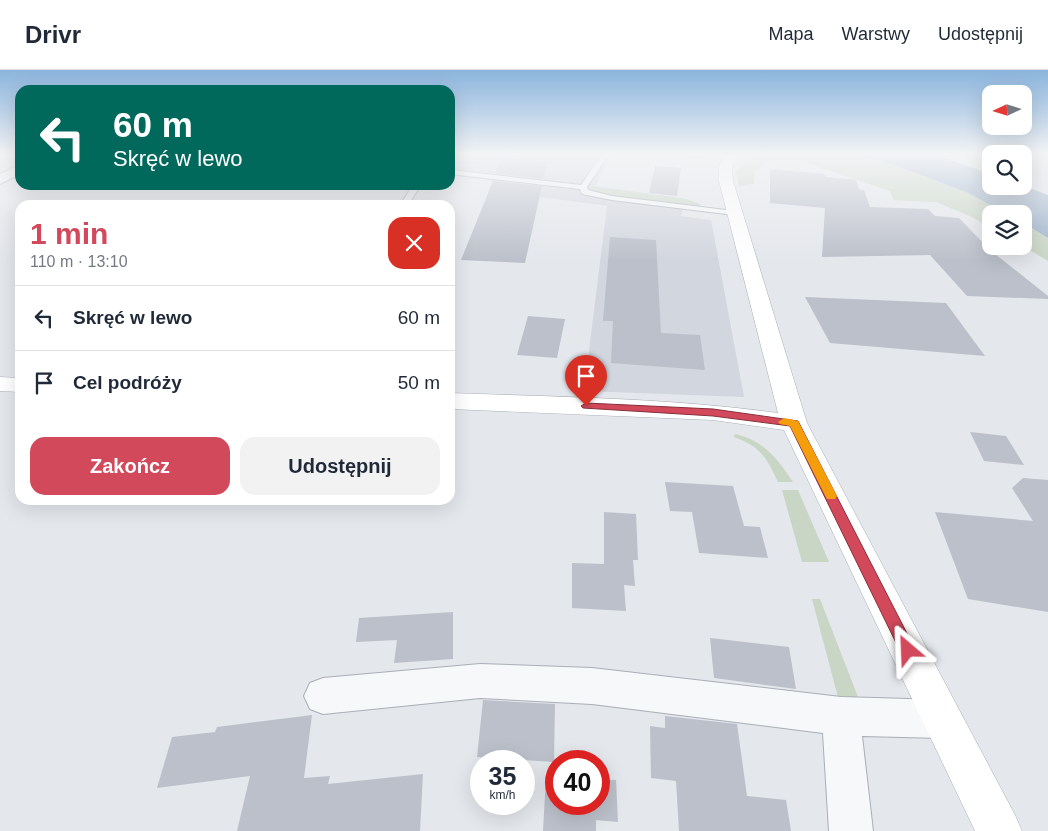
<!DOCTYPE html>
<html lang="pl">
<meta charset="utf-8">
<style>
body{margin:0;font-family:Helvetica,sans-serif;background:#f2f2f3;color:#1f2937;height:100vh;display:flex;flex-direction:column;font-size:19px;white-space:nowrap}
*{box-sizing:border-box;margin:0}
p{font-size:16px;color:#747a83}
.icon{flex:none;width:28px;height:28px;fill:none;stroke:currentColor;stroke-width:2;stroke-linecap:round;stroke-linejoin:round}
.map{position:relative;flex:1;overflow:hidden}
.sheet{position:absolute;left:15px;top:130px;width:440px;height:305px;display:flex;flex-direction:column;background:#fff;border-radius:15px;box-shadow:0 5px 20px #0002}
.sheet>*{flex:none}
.hud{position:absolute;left:15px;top:15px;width:440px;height:105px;border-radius:15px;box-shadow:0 5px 20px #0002;background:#00695c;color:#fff;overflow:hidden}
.needle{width:32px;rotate:266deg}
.controls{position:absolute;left:982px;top:15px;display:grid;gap:10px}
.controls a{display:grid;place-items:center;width:50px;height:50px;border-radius:10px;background:#fff;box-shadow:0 5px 20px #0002;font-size:25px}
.speed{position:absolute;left:470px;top:680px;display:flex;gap:10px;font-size:25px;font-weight:700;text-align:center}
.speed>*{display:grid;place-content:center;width:65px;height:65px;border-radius:50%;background:#fff;box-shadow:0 5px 20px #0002;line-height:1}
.speed small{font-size:12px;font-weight:400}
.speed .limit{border:8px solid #d22;background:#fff;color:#111}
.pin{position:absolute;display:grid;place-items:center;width:42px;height:42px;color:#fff;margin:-51px -21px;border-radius:50% 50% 50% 0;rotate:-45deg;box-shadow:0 0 5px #0007}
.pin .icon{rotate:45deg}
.me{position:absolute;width:55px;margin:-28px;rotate:334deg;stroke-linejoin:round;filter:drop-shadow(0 0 4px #0008)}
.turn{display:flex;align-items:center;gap:18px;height:105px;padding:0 15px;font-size:22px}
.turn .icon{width:65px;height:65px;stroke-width:2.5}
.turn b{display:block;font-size:35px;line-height:42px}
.round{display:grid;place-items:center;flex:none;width:52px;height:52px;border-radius:15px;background:#f2f2f3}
.summary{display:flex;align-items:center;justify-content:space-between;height:85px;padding:0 15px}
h1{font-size:30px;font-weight:700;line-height:38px;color:#d1495b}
.button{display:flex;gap:10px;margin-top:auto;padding:10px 15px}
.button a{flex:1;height:58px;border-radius:15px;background:#d1495b;color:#fff;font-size:20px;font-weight:700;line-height:58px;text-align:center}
.button a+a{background:#f2f2f3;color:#1f2937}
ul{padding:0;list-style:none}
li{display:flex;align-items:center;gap:15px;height:65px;padding:0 15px;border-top:1px solid #e0e1e3}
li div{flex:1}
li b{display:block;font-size:19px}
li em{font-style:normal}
header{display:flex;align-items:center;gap:30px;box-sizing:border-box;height:70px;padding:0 25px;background:#fff;border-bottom:1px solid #e0e1e3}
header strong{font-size:24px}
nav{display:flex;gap:28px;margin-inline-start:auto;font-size:18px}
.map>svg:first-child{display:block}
.built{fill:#d2d6de}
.green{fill:#c9d6c5}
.water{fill:#9fb4cc}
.building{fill:#bbc0ca}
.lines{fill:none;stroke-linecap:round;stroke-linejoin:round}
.lane-casing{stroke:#a9aeb7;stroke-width:2}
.street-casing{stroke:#a9aeb7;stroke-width:2}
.secondary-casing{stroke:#a9aeb7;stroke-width:1}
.lane{fill:#f7f8fa;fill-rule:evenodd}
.street{fill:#f7f8fa;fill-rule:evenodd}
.secondary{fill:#fff;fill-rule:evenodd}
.route{fill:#d1495b;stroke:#882f3b}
.slow{fill:#f59e0b}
</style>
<header>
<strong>Drivr</strong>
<nav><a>Mapa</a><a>Warstwy</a><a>Udostępnij</a></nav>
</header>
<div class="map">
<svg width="1048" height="761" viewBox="0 0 1048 761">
<rect width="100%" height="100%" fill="#e4e7ec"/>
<path class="built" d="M450,84h262l-6,4 -94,-3 -17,31 92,13 -6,17 30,4 33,177 -160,-6 23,-185 -118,-16 4,-11 -43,-3z"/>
<path class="green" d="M594,84l-9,10h-3l-58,-9z
M756,84h101l51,16 60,23 39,21h-16v14l-19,-11 -36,-15 -42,-2 -4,-9 -95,-32 -29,2 -11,11 -1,12 -15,2 -3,-15 14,-14z
M591,116l96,13 13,5 -1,2 -91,-11 -12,-3 -6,-3z
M1024,153l24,15v23l-25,-15z
M735,364c28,6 43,25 58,48h-15c-12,-25 -17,-35 -44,-45z
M782,420h16l31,72h-27z
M812,529h8l40,103 -21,-1z"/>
<path class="water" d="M857,84h76l58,20v12h33l24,9v43l-24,-15v-9h-17l-39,-21 -60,-23z"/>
<path class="building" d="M502,87l45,5 -4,17 -48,-6z
M655,96l26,2 -4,28 -28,-3z
M770,99l55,5 1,3 30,3 3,9 5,1 6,17 58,2 7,7 24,2 31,32 58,46v3l-81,-3 -37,-41 -108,2 3,-49 -55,-5z
M493,111l49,5 -17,77 -64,-3z
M610,167l46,3 5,93 39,2 5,35 -94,-7 2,-42h-10z
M805,227l141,6 39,53 -155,-13z
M528,246l37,3 -8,39 -40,-3z
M970,362l36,4 18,29 -40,-4z
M1023,408l25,2v132l-80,-13 -33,-87 98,9 -21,-33z
M665,412l68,4 11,40 16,1 8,31 -69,-5 -7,-41 -22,-1z
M604,442l32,2 2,46h-5l2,26 -11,-1 2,26 -54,-3v-45l32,1z
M453,542v47l-59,4 3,-23 -41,2 3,-24z
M710,568l79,9 7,42 -82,-11z
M483,630l72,4 -1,58 -77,-5z
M312,645l-8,63 26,-2 -2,8 95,-10 -3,57h-183l13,-55 -93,12 15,-51 43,-5 2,-5z
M665,646l72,8 10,72 39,4 5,31h-112l-3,-50 -25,-3 -1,-52 15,2z
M546,706l10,1v27h43v-25l17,1 2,42 -22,-2v11h-53z"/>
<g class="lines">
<defs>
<path id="lane" d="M602,84h7l-22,33 1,3 24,6 122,15 4,2 -4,2 -122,-15 -30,-6 -2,-5 -130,-15v-4l131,15z
M413,115h8l-13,20h-8z"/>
<path id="street" d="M20,95v9l-20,10v-10z
M480,594l112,4 249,29 101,3 14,5 5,14 -5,14 -14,5 -80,-2 11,95h-44l-6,-98 -231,-29 -112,-6 -157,16 -13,-5 -6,-13 6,-13 13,-5z"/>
<path id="secondary" d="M725,84h14l-7,12 1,15 74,242 208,392 7,16h-47l-191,-401 -71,-10 -263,-11v-16c110,4 219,5 328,20l-59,-232v-15z
M0,307l20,1v14l-20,-1z"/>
</defs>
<use href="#lane" class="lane-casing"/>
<use href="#street" class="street-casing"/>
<use href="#secondary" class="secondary-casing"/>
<use href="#lane" class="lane"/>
<use href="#street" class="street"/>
<use href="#secondary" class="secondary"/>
</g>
<linearGradient id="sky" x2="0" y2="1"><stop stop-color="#8bb4dd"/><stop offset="0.44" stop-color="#f3f4f6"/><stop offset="1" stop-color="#f3f4f6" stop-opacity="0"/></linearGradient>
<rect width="1048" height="191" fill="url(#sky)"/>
<path class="route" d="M586,333l127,6 85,12 115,224 2,5 -2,5 -5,2 -6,-2 -112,-229 -77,-10 -130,-8 -2,-2z"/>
<path class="slow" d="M784,348l14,3 1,2 38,73 -2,3h-8l-37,-73 -10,-2 -2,-2z"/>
</svg>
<div class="controls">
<a><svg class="needle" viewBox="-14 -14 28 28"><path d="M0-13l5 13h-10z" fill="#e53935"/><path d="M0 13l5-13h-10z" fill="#747a83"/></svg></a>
<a><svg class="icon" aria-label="search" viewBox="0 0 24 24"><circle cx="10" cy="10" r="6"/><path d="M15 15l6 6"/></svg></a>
<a><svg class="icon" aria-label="layers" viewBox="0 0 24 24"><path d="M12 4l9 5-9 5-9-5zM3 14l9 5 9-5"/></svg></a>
</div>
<div class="speed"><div>35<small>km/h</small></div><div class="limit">40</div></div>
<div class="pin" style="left:586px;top:336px;background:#d93025"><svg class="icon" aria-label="arrive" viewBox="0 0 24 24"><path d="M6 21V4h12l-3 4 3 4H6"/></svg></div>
<svg class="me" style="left:908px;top:580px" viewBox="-20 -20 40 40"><path d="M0-17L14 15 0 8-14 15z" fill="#d1495b" stroke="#fff" stroke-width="4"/></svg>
<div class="hud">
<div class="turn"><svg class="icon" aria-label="left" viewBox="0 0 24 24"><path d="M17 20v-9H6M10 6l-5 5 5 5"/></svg><div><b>60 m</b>Skręć w lewo</div></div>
</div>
<section class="sheet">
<div class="summary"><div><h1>1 min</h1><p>110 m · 13:10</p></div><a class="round" style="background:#d93025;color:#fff"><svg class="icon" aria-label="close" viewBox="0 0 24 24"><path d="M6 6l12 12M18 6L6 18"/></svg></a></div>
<ul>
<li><svg class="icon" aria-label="left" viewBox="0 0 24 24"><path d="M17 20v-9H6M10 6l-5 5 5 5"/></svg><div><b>Skręć w lewo</b></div><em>60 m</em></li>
<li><svg class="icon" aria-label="arrive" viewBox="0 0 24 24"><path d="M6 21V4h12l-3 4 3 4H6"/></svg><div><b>Cel podróży</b></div><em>50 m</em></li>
</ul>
<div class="button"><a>Zakończ</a><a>Udostępnij</a></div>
</section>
</div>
